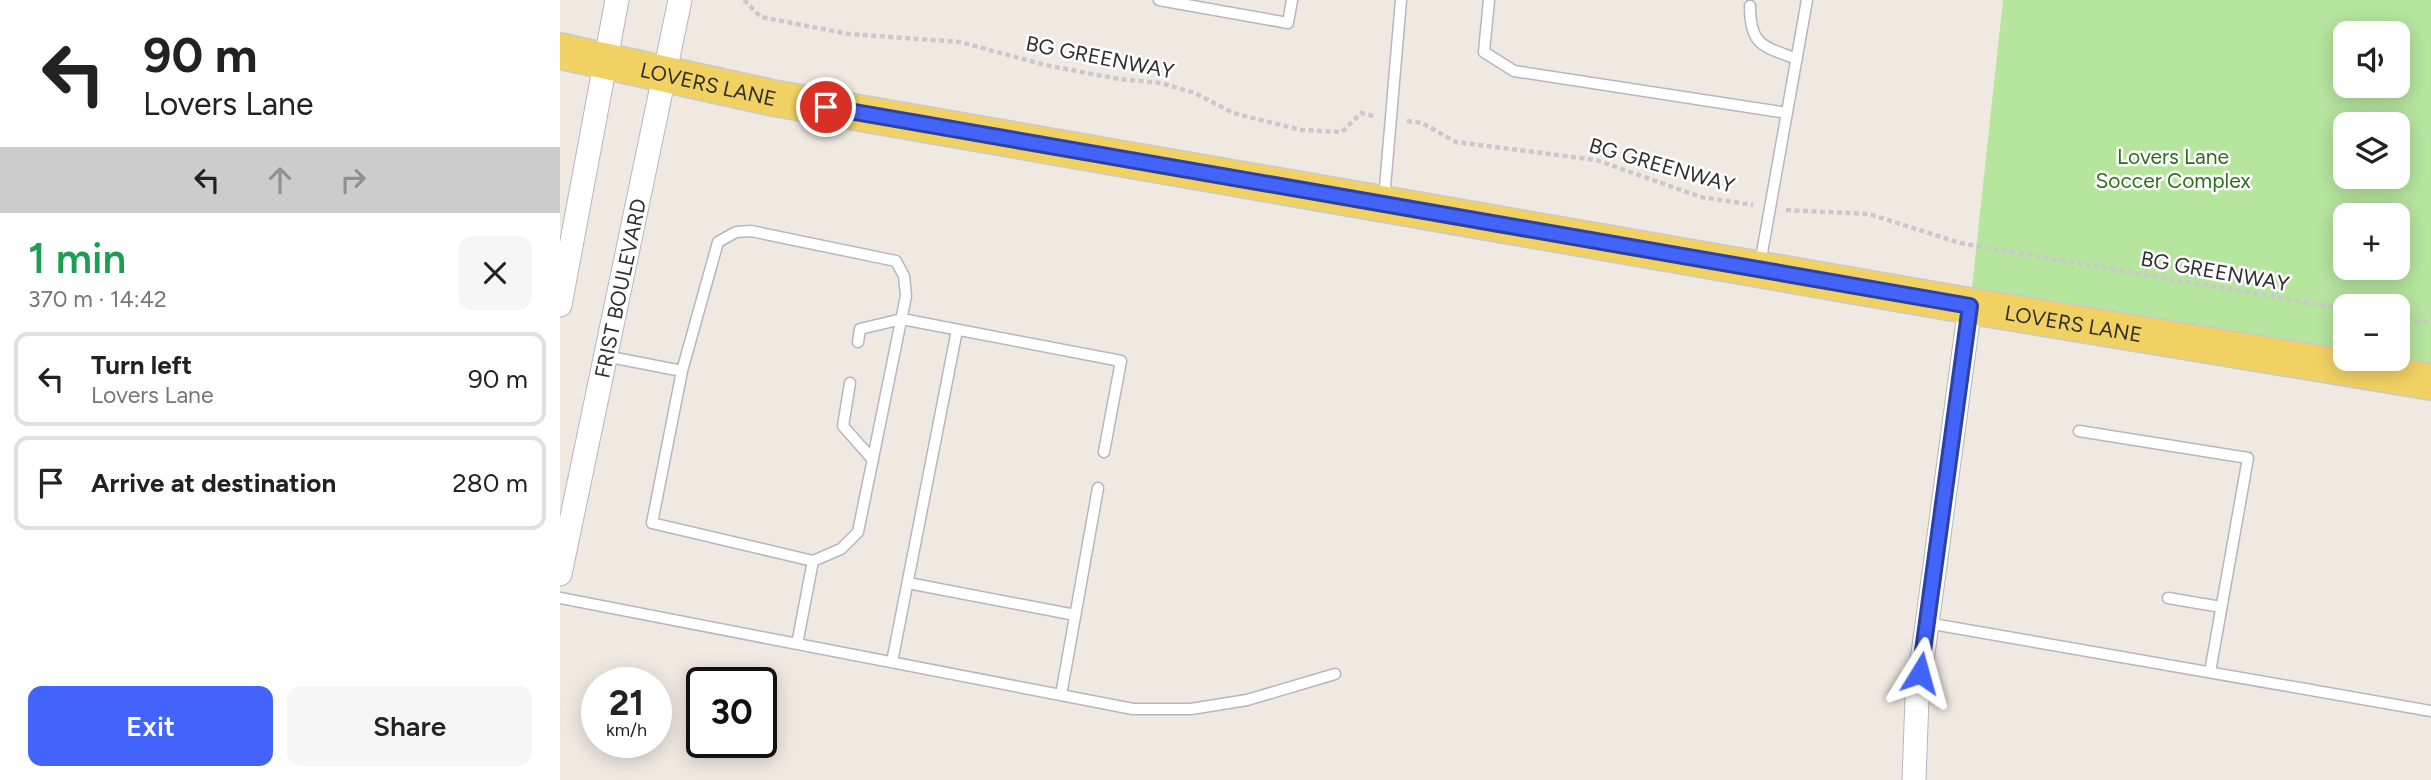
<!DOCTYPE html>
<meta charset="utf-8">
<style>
body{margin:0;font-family:Figtree,sans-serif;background:#f6f6f6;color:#222;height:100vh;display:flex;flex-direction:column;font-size:26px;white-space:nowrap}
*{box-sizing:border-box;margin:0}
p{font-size:23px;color:#767676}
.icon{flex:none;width:38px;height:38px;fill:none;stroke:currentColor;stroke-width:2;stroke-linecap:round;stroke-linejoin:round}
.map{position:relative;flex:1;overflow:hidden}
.drawer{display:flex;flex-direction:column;background:#fff;width:560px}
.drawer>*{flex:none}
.banner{background:#fff;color:#222;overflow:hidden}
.buttons{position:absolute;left:1773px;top:21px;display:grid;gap:14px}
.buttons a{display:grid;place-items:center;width:77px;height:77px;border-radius:14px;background:#fff;box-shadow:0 4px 18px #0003;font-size:35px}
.speed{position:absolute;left:21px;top:667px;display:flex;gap:14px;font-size:35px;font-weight:700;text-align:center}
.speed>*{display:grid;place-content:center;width:91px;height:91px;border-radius:50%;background:#fff;box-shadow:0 4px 18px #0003;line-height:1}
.speed small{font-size:18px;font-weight:400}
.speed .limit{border:4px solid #111;border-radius:10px;background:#fff;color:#111}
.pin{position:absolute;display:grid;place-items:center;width:60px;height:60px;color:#fff;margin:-30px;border:4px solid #fff;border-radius:50%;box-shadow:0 2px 7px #0007}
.me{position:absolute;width:77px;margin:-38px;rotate:8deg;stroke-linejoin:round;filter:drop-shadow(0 0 5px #0008)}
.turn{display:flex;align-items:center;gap:24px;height:147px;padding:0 28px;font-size:32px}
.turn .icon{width:91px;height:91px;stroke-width:2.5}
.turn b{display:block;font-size:49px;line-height:60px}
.lanes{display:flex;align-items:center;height:66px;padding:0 28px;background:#0003;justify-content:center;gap:35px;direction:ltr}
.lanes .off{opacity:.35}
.round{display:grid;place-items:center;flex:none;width:74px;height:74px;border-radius:14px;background:#f6f6f6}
.head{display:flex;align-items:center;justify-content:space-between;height:119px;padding:0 28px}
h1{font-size:42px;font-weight:600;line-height:52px;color:#1e9e55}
.cta{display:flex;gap:14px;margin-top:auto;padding:14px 28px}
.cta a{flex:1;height:80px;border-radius:14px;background:#4264fb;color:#fff;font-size:28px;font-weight:600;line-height:80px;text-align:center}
.cta a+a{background:#f6f6f6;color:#222}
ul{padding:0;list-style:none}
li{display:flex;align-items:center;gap:21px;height:94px;margin:0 14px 10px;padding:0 14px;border:4px solid #e0e0e0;border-radius:14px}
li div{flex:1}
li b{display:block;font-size:26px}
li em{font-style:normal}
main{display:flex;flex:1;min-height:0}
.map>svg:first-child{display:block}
.green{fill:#b6e59e;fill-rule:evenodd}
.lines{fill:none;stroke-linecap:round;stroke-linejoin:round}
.service-casing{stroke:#b4b7c1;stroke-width:13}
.minor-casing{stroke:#b4b7c1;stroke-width:25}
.primary-casing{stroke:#c9c9c9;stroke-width:38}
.path{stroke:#c9c9c9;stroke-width:4.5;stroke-dasharray:5 3.5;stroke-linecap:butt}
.service{stroke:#fff;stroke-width:10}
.minor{stroke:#fff;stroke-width:23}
.primary{stroke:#f2d163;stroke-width:35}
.route-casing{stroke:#2b41a3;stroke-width:18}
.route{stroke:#4264fb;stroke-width:12}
.labels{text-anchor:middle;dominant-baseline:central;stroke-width:5;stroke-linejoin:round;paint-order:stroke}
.street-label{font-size:21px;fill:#2e2e2e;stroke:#fff}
.park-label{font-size:21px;fill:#2c6e1b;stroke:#fff}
</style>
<main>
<section class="drawer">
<div class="banner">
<div class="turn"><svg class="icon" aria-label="left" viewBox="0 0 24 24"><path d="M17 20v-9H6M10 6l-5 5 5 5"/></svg><div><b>90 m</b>Lovers Lane</div></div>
<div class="lanes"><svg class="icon" aria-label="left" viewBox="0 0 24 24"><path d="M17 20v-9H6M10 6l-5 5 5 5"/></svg><svg class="icon off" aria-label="ahead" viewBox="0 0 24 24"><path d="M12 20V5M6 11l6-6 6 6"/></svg><svg class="icon off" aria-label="right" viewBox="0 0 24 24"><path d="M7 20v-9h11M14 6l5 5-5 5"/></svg></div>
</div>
<div class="head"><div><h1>1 min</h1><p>370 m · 14:42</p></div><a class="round"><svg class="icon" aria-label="close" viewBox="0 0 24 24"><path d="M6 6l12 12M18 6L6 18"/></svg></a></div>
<ul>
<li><svg class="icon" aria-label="left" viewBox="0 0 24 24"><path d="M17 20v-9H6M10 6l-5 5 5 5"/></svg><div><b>Turn left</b><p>Lovers Lane</p></div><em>90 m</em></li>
<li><svg class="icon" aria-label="arrive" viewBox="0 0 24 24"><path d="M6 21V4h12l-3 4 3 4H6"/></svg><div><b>Arrive at destination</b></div><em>280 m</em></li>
</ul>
<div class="cta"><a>Exit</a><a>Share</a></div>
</section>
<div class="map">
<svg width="1871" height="780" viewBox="0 0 1871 780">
<rect width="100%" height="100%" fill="#efe9e1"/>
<path class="green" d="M1443,0h428v382l-461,-76zM1785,33h53v53h-53zM1785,124h53v53h-53zM1785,215h53v53h-53zM1785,306h53v53h-53z"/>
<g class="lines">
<defs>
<path id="service" d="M599,0l129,23 4,-23
M929,0l-5,52 30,19 273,42
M1190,6c0,39 12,40 47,53
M824,199l17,-199
M1200,264l47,-264
M298,342l2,-13 42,-10 219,42 -17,91
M45,356l77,15 -30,152 161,38 28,-12 17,-17 48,-236 -2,-20 -8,-15 -145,-30 -15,1 -18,10 -36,129
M290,383l-7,43 30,34
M1519,431l169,27 -38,214
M348,583l167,32
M0,598l573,111h58l56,-9 88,-26
M1608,598l53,9
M1367,623l504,88
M237,644l16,-83
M332,662l65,-332
M501,695l37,-207"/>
<g id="minor">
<path d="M0,305l57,-305"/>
<path id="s1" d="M0,574l120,-574"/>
<path d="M1354,780l3,-82 53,-392"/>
</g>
<g id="primary">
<path id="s2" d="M0,51l213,47 1197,208 461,76"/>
</g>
</defs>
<use href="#service" class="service-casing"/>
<use href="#minor" class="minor-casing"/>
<use href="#primary" class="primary-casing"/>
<path class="path" d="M184,0l17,17 88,17 111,8 85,23 74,14 42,4 34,10 38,20 68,17 41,2 19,-19 13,3
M847,121l15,2 34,19 140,18 105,37 52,8
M1226,210l83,4 91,29 385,66
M1838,318l33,5"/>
<use href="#service" class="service"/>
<use href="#minor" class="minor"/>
<use href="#primary" class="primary"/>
</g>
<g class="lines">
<defs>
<path id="route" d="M266,107l1144,199 -50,367"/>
</defs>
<use href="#route" class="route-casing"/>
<use href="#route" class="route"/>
</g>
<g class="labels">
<g class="street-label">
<text transform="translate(540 57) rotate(11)">BG GREENWAY</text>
<text stroke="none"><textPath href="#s2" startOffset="152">LOVERS LANE</textPath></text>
<text transform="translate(1102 165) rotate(16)">BG GREENWAY</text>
<text transform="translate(1655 271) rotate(10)">BG GREENWAY</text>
<text stroke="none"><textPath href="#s1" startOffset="292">FRIST BOULEVARD</textPath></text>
<text stroke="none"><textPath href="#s2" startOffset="1538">LOVERS LANE</textPath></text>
</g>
<g class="park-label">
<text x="1613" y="156">Lovers Lane<tspan x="1613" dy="24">Soccer Complex</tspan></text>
</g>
</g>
</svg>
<div class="buttons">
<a><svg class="icon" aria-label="sound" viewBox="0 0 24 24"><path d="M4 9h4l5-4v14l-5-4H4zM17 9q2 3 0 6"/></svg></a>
<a><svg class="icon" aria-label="layers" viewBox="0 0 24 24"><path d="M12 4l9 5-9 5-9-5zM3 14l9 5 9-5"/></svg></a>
<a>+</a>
<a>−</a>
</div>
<div class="speed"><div>21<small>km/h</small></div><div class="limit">30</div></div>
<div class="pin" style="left:266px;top:107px;background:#d93025"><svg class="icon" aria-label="arrive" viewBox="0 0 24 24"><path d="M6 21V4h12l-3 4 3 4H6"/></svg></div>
<svg class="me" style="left:1360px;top:673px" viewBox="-20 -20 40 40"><path d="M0-17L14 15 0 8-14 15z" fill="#4264fb" stroke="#fff" stroke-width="4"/></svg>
</div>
</main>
